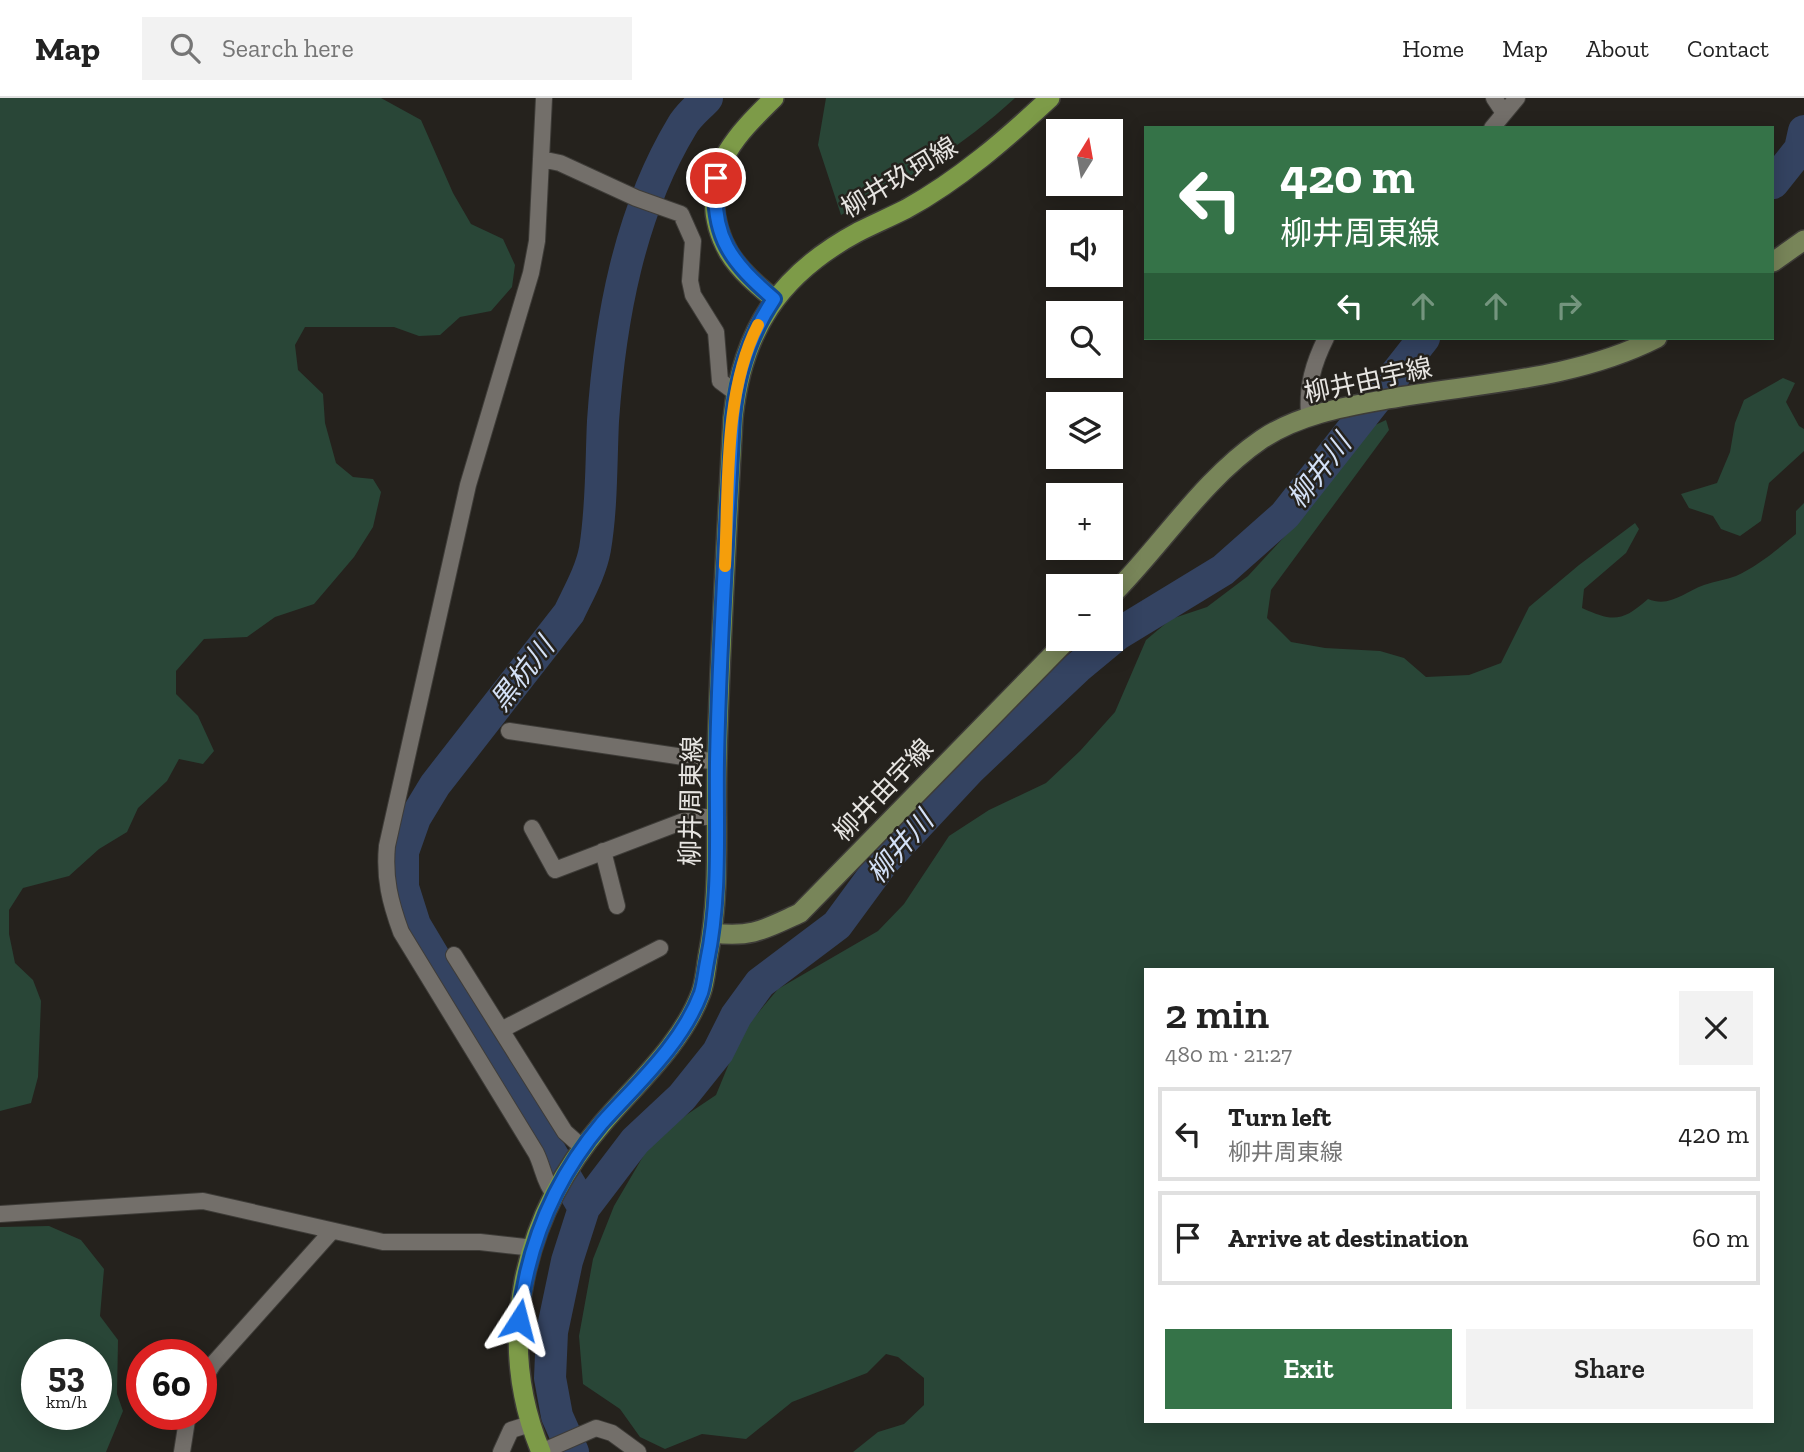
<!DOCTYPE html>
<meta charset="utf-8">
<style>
body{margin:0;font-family:"Zilla Slab","Noto Sans JP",serif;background:#f2f2f2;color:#222;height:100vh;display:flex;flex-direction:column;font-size:26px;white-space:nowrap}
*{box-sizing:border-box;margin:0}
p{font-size:23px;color:#767676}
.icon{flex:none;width:38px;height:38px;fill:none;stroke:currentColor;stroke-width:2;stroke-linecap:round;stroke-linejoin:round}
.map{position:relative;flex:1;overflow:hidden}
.sheet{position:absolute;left:1144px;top:870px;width:630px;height:455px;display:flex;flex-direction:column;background:#fff;border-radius:0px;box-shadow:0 4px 18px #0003}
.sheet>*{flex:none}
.hud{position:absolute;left:1144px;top:28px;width:630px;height:214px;border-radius:0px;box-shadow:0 4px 18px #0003;background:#357348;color:#fff;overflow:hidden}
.needle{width:46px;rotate:11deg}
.tools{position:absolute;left:1046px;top:21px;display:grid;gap:14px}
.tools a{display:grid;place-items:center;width:77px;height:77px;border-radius:0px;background:#fff;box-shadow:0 4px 18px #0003;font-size:35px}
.speed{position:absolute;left:21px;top:1241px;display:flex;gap:14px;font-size:35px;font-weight:700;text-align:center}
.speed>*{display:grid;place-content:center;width:91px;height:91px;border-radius:50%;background:#fff;box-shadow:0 4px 18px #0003;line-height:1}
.speed small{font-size:18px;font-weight:400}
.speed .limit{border:10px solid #d22;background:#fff;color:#111}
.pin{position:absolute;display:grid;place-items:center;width:60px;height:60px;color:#fff;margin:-30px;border:4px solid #fff;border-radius:50%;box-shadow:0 2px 7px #0007}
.me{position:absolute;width:77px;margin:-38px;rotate:9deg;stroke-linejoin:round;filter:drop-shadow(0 0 5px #0008)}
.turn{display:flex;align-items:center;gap:24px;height:147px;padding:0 21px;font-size:32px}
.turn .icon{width:91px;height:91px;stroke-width:2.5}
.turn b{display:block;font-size:49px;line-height:60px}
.lanes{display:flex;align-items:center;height:66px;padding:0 21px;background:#0003;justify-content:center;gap:35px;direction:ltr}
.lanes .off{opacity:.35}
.round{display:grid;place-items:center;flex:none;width:74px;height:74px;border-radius:0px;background:#f2f2f2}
.head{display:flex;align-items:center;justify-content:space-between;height:119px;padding:0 21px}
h1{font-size:42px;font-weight:600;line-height:52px}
.action{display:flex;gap:14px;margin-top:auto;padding:14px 21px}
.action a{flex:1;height:80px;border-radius:0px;background:#357348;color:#fff;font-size:28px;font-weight:600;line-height:80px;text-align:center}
.action a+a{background:#f2f2f2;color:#222}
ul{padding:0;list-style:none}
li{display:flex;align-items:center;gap:21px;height:94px;margin:0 14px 10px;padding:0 7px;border:4px solid #e0e0e0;border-radius:0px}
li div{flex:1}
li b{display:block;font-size:26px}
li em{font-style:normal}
header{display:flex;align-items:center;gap:42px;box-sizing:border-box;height:98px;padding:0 35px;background:#fff;border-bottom:2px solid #e0e0e0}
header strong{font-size:33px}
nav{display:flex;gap:38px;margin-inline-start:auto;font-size:24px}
.search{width:490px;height:63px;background:#f2f2f2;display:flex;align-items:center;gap:18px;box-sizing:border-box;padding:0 24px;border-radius:0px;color:#767676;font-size:26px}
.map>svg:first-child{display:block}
.green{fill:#294637;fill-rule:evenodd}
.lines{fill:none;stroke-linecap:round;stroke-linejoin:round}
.river{stroke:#344361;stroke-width:32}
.minor-casing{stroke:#3e3c38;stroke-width:18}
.secondary-casing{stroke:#3e3c38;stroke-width:22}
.primary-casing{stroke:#3e3c38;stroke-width:22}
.minor{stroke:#736f6a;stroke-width:16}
.secondary{stroke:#788559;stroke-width:19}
.primary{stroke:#7d9b48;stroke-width:19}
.route-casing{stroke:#114b97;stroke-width:18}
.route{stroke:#1a73e8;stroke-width:12}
.slow{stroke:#f59e0b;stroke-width:12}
.labels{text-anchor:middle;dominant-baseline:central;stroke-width:5;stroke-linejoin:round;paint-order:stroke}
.street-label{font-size:26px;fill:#e7e5e2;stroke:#25221d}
.water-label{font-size:28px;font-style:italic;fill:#d3e0f6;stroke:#25221d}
</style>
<header>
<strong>Map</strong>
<div class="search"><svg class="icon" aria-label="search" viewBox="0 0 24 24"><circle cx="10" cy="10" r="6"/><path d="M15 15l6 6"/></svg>Search here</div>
<nav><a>Home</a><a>Map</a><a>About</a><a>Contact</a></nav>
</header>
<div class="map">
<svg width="1804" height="1354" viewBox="0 0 1804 1354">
<rect width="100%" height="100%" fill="#25221d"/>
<path class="green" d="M0,0h381l40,22 32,73 18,31 32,15 12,26 -3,22 -21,24 -31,6 -20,18 -21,1 -25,-9h-89l-10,18 3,25 25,24 2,29 11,40 17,14 20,2 8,13 -8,35 -19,30 -40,47 -39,13 -28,20 -43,2 -28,32v23l22,22 16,35 -11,13 -24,-5 -12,22 -29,27 -11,24 -28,17 -30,27 -46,12 -14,22v24l6,29 18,17 8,21 -3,76 -7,26 -31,8z
M826,0h189c-52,48 -111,84 -174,117l-23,-70z
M1783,280l12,5 -9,19 13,24 5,3v22l-35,32 -8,38 -21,15 -19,-7 -8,-13 -24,-8 -8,-14 36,-11 13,-31 5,-29 9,-23z
M1386,322l3,10 -118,160 -4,28 24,24 34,6 55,3 24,7 22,19 43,-2 32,-12 28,-56 50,-42 56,-42 4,6 -13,24 -42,36 -2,19c31,14 40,14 66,-9 22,9 36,-7 56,-14 11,-4 22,-5 32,-9 22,-10 42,-27 60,-42v-23l8,-8v949h-951l25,-20 26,-8 20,-19v-27l-26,-21 -12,-3 -19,19 -75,29 -46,37 -44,-5 -37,15 -25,-12 -20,-28 -37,-25 -4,-48 14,-77 21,-53 41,-70 61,-41 26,-63 36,-43 100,-58 26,-27 45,-68 40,-26 57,-27 34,-32 35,-39 31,-72 25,-21 36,-12 41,-31 49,-53 74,-96zM1146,872h627v451h-627z
M49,1128l32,14 23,29 -4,47 18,24 -1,54 6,17 -17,41h-106v-225zM37,1256h59v60h-59z"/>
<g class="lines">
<path class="river" d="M1773,85l27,-34 4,-18
M584,1110l-169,-283 -12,-38v-35l12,-34 20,-33 134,-172c10,-21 22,-42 26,-64 7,-42 6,-86 8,-128 7,-101 26,-207 79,-295 6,-11 17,-19 25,-28
M573,1354l-16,-36 -7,-38 2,-46 15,-71 17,-53 51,-67 47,-44 36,-45 18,-36 24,-33 77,-58 47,-64 86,-92 107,-101 41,-34 105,-64 62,-55 139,-177"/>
<defs>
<path id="minor" d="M544,0l-7,143 -6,32 -63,212 -81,361c-3,32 3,56 14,86l135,221c7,14 8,29 18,41
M1494,0l10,15
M1492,30l25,-30
M541,61l19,4 76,35 45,16 12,27 -3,40 3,14 23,37 4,49 16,12
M1309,317c-2,-29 4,-51 17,-77
M509,633l208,31
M532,730l23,42 126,-48 16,-5h20
M603,753l14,55
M454,857l111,177 18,16
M501,932l159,-82
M0,1116l203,-13 180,41h97l54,6
M201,1286l12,-20 119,-133
M182,1354l6,-38
M501,1354l10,-22 19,-6
M541,1354l55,-24 16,5 26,19"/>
<path id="secondary" d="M1773,164l31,-22
M1111,498c51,-51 91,-116 151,-157 38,-25 82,-32 126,-40 90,-16 186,-19 269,-61
M713,835c39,5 52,-4 87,-20l268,-274"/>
<path id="primary" d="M774,0c-17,17 -34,33 -46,53 -20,29 -17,72 1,102 11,18 29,33 45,46
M541,1354c-47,-113 -18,-236 61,-328 34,-40 80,-80 99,-131 4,-11 5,-25 7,-37 13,-66 7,-131 9,-198 3,-113 10,-227 16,-340 9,-88 47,-144 125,-186 16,-8 32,-15 48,-23 53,-29 100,-70 144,-111"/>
</defs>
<use href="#minor" class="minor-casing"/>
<use href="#secondary" class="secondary-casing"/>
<use href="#primary" class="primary-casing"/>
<use href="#minor" class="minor"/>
<use href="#secondary" class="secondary"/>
<use href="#primary" class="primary"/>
</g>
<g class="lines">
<defs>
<path id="route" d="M519,1222c8,-74 35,-140 83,-197 35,-39 80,-79 99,-130 3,-9 4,-21 6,-31 14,-67 9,-133 10,-200 2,-115 10,-230 16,-344 4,-44 16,-82 41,-119 -43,-37 -63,-62 -58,-121"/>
</defs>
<use href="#route" class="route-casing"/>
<use href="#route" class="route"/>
<path class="slow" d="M725,468c4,-76 -2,-173 33,-241"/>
</g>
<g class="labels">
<g class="street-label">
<text transform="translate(899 79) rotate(-31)">柳井玖珂線</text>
<text transform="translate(1368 282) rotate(-12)">柳井由宇線</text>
<text transform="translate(883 692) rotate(-46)">柳井由宇線</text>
<text transform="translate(691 703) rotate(-89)">柳井周東線</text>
</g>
<g class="water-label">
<text transform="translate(1319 373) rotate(-52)">柳井川</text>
<text transform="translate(522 576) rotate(-52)">黒杭川</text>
<text transform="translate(900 749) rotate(-49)">柳井川</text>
</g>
</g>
</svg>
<div class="tools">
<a><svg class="needle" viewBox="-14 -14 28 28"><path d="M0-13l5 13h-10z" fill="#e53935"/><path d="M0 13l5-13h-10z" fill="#767676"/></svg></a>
<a><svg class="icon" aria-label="sound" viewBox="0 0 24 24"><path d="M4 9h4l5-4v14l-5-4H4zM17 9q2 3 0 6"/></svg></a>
<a><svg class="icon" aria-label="search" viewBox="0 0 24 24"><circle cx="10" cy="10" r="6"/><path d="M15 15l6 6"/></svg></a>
<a><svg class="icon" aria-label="layers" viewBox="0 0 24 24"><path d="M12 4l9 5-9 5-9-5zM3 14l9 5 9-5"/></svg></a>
<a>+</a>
<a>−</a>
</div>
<div class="speed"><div>53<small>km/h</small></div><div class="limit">60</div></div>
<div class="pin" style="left:716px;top:80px;background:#d93025"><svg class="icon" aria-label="arrive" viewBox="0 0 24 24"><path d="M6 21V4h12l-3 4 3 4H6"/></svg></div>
<svg class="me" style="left:519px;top:1222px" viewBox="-20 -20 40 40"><path d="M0-17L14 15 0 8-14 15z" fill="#1a73e8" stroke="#fff" stroke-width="4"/></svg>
<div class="hud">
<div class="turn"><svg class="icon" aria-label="left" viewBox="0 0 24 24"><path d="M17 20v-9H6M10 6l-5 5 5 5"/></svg><div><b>420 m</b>柳井周東線</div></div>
<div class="lanes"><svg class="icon" aria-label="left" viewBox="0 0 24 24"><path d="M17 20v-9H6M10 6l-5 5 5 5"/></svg><svg class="icon off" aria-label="ahead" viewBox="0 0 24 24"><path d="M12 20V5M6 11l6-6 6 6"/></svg><svg class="icon off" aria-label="ahead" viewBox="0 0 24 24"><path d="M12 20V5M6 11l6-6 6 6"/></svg><svg class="icon off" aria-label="right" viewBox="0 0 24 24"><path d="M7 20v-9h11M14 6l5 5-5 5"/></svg></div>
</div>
<section class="sheet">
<div class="head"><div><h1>2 min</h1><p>480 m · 21:27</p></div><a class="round"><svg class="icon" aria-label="close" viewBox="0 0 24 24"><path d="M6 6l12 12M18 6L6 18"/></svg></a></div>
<ul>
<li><svg class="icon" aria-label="left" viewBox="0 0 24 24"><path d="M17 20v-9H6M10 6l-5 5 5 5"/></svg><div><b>Turn left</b><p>柳井周東線</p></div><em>420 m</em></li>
<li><svg class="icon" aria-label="arrive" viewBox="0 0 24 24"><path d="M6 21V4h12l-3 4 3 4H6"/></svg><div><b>Arrive at destination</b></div><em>60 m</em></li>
</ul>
<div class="action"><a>Exit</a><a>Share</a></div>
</section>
</div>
